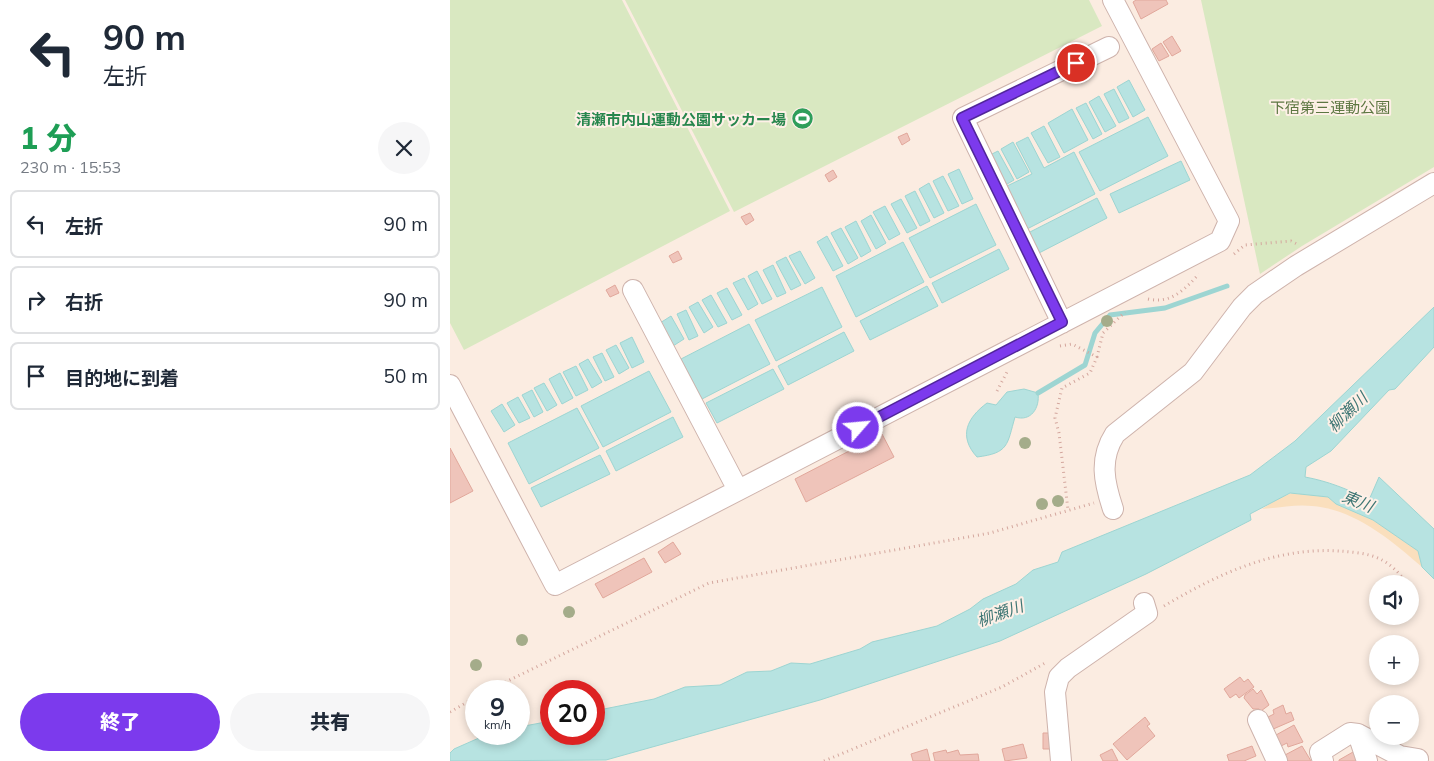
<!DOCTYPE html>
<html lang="ja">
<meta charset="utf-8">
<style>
body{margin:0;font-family:Mulish,"Noto Sans JP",sans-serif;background:#f6f6f7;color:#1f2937;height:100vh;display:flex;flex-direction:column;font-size:19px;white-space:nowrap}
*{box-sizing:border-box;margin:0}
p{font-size:16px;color:#747a83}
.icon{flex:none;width:28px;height:28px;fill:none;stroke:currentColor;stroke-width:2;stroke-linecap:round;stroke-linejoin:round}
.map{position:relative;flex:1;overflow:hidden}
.drawer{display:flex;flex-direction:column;background:#fff;width:450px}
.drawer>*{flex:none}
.banner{background:#fff;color:#1f2937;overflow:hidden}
.tools{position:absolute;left:919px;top:575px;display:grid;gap:10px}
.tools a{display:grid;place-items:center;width:50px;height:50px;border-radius:50%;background:#fff;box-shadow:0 2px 8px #0003;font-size:25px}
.speed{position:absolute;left:15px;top:680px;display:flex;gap:10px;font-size:25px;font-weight:700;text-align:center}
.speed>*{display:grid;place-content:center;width:65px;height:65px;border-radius:50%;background:#fff;box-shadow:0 2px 8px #0003;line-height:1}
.speed small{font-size:12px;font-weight:400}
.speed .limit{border:8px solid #d22;background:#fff;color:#111}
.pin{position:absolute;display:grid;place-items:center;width:42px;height:42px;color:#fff;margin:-21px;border:2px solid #fff;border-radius:50%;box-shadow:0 1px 5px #0007}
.me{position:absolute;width:55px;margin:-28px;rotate:63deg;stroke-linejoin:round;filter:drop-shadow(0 0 4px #0008)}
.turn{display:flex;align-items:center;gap:18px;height:105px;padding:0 20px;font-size:22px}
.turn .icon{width:65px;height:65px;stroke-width:2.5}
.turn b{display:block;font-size:35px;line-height:42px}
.round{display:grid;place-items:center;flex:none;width:52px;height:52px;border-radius:26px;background:#f6f6f7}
.overview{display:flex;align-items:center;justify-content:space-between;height:85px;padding:0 20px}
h1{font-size:30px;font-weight:800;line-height:38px;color:#1e9e55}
.cta{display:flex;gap:10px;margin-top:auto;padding:10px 20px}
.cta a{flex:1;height:58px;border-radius:30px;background:#7c3aed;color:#fff;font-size:20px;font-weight:800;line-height:58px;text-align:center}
.cta a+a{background:#f6f6f7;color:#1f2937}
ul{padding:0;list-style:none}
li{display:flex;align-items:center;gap:15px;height:68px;margin:0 10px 8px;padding:0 10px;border:2px solid #e0e1e3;border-radius:8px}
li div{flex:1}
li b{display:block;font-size:19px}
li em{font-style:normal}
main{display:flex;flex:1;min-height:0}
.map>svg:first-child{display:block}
.green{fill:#d9e8c1}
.sand{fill:#fadfbd}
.water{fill:#b7e3e1;stroke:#9dd5d2}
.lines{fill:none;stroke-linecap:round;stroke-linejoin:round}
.stream{stroke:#9dd5d2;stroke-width:5}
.building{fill:#efc4ba;stroke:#e1a79b}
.minor-casing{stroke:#ceb3ac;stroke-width:22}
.path{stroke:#d4a79e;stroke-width:3;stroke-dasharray:1 4;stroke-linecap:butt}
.minor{stroke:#fff;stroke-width:20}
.tree{fill:#a4ac8a}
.route-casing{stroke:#51269a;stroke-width:12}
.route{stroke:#7c3aed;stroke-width:9}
.labels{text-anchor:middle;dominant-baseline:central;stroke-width:4;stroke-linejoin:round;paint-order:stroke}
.park-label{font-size:15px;fill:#5d7742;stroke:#fef0e7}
.leisure-label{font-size:15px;font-weight:bold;fill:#27864d;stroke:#fef0e7;text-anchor:end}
.water-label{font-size:16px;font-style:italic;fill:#3e7674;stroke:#fef0e7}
</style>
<main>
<section class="drawer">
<div class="banner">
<div class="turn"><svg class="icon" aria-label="left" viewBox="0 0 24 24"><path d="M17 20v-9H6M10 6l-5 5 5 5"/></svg><div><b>90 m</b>左折</div></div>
</div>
<div class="overview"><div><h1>1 分</h1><p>230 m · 15:53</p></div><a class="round"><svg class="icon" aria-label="close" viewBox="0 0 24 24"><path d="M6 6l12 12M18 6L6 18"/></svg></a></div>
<ul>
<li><svg class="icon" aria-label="left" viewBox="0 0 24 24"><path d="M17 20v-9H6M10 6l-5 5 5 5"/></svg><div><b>左折</b></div><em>90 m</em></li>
<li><svg class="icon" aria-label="right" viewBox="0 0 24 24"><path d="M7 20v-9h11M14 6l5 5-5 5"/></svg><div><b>右折</b></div><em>90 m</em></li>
<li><svg class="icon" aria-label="arrive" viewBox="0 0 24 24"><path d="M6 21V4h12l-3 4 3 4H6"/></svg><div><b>目的地に到着</b></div><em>50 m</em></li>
</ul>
<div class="cta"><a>終了</a><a>共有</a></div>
</section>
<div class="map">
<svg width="984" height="761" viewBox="0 0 984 761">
<rect width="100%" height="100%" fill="#fbece1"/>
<path class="green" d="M0,0h172l108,211 -266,139 -14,-27z
M175,0h464l13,26 -368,186z
M751,0h233v167l-132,79 -42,28z"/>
<path class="sand" d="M847,492l31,5 8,7 37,16 45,31 4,16c-31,-27 -68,-58 -110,-61 -16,-2 -34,2 -50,3l20,-13z"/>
<path class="water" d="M679,80l16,30 -12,7 -16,-30z
M664,89l15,29 -10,5 -15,-29z
M649,96l17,30 -11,6 -16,-30z
M636,103l16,31 -9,5 -17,-31z
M622,109l16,31 -24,13 -16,-30z
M698,117l20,39 -68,35 -21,-39z
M594,126l16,31 -12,6 -17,-30z
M578,137l16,31 30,-16 21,42 -68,35 -22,-42 27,-13 -16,-31z
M563,142l16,30 -12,7 -16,-30z
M548,151l16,29 -12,7 -16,-30z
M731,161l9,19 -71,33 -9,-19z
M509,169l14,30 -11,5 -14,-30z
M493,176l16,30 -11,5 -15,-30z
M479,183l15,30 -10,5 -15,-29z
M465,191l15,30 -10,5 -15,-30z
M647,198l10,20 -68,35 -11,-20z
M451,199l16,29 -10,5 -16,-29z
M526,204l20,41 -66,33 -21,-40z
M435,206l15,28 -11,6 -16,-28z
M421,215l15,28 -10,6 -15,-28z
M406,221l15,30 -10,6 -16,-30z
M391,228l17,30 -10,6 -17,-31z
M377,236l16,30 -10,5 -16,-29z
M453,242l21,40 -68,35 -20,-41z
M549,249l10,20 -67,34 -10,-20z
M350,251l15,27 -10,6 -16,-28z
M336,257l15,28 -10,5 -15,-28z
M323,265l13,28 -9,4 -14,-27z
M307,271l15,28 -10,5 -14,-28z
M294,278l14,26 -10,6 -15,-27z
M477,286l11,20 -68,34 -10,-19z
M372,287l20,40 -66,34 -21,-41z
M277,288l15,27 -10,5 -15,-27z
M261,295l16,28 -9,4 -16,-27z
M248,302l15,25 -9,6 -15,-26z
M984,307v40l-39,42 -6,1 -58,61 -25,16 -1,10c22,4 43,12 64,23l10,-23 55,52v50l-12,-12 -4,-16 -45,-31 -37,-16 -8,-7 -38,-4 -40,21 1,6 -105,54 -146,67 -180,59 -214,60 -156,1v-8l4,-4 34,-15h31v-7l32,-6v13h43v-23l60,-12 31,-12 35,-2 27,-13 24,-1 20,-8 19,1 50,-15 12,-7 65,-16 33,-17 13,-10 33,-15 17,-14 25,-8 4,-10 188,-77 45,-34z
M236,310l12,26 -9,4 -12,-26z
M221,316l13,23 -11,7 -13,-23z
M299,324l21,40 -68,35 -21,-40z
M394,332l10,19 -66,34 -10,-19z
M182,337l12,25 -12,6 -12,-25z
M166,345l13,23 -10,6 -13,-24z
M152,353l12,24 -9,4 -12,-24z
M138,359l14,23 -10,6 -13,-24z
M126,366l12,24 -12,6 -13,-24z
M323,369l11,20 -67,34 -11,-20z
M199,371l22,41 -68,35 -22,-41z
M110,373l13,25 -11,6 -13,-25z
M94,383l13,22 -10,6 -13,-23z
M574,389l14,4c2,15 -7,29 -23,24 -8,28 -6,36 -38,40 -19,-21 -10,-39 10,-54l9,2 11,-13z
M82,390l11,22 -9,5 -12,-22z
M68,397l12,21 -11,5 -12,-20z
M52,404l13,21 -11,7 -13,-21z
M127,408l22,40 -70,36 -21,-41z
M223,417l10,20 -67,34 -10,-20z
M150,455l10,19 -69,33 -10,-19z"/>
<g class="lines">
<path class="stream" d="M588,393l47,-28 10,-32 15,-18 55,-7 62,-22"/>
</g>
<path class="building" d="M686,0h30l2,4 -27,15 -8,-17z
M722,36l9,15 -9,5 -9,-14z
M711,43l8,13 -10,5 -7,-12z
M626,45l4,7 -9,5 -4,-8z
M457,133l3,7 -8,5 -4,-8z
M383,170l4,7 -8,5 -4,-7z
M300,213l4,7 -8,5 -5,-8z
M228,251l4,8 -9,4 -4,-7z
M165,285l4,8 -9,4 -4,-7z
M432,434l12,23 -88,45 -11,-23z
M0,448l23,43 -23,12z
M223,542l8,12 -16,9 -7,-11z
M194,558l8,14 -49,26 -8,-14z
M790,677l4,5 4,-3 6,8 -15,11 -3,-4 -6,4 -6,-9z
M803,689l4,5 4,-4 8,15 -8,6 -2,-2h-6l-9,-11 1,-3z
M833,705l3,9 5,-2 3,8 -23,10 -5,-12 8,-4 -1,-4z
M695,717l5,7 -3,2 8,10 -28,24 -14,-16z
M844,725l9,17 -15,5 -1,-4 -6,3 -5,-11z
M593,733h10v16h-10z
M573,744l4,14 -22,3 -3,-12z
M802,746l4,10 -12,5h-15l-2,-6z
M852,746l9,15h-24l-2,-6z
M477,749l3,12h-17l-2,-7z
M662,749l6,12h-15l-3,-6z
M496,750l1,3 11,-3 2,5 18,-1 1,7h-44l-2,-8z
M903,752l5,9h-19v-1z"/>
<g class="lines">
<defs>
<path id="minor" d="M183,290l105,200
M612,323l-99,-205 146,-71
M0,385l105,200 665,-344 9,-20 -116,-221
M663,509c-9,-27 -14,-50 2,-75l78,-62 49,-65 13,-13 41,-28 138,-83
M808,720l19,41
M908,734l9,27
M611,761l-6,-69 4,-15 9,-9 79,-55 -3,-10
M873,761l-3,-9 30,-19 8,1 42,22 18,3"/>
</defs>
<use href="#minor" class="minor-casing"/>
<path class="path" d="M784,254l11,-9 46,-4 6,3
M698,299c23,5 36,-9 51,-25
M610,346l12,-2 25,13 -7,16 -28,15 -7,30 4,15 9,77
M647,357l6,-24 22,-21
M547,391l10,-19
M960,586l1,1
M714,606c54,-32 111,-59 175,-55 13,1 29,2 41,8 11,5 20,15 28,25
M37,691l222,-108 281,-50 104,-30
M0,712l26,-15
M374,761l178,-74 45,-25"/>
<use href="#minor" class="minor"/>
</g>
<g class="tree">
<circle cx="657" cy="321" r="6"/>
<circle cx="575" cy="443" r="6"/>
<circle cx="608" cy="501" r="6"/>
<circle cx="592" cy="504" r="6"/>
<circle cx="119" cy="612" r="6"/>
<circle cx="72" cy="640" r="6"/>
<circle cx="26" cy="665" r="6"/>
</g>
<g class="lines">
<defs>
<path id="route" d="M408,428l204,-106 -100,-204 114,-55"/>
</defs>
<use href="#route" class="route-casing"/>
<use href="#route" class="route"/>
</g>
<defs>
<symbol id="stadium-disc" viewBox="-11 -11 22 22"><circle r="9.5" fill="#2e9e5b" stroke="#fef0e7"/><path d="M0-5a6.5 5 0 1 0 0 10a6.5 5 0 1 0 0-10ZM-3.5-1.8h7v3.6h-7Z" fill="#fff"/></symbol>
</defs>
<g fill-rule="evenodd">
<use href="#stadium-disc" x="340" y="106" width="25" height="25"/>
</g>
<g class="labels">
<g class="park-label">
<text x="880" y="107">下宿第三運動公園</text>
</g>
<g class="leisure-label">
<text x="336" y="119">清瀬市内山運動公園サッカー場</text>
</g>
<g class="water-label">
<text transform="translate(897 412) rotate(-44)">柳瀬川</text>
<text transform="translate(908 501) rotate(22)">東川</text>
<text transform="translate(550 613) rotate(-20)">柳瀬川</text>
</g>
</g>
</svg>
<div class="tools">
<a><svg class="icon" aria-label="sound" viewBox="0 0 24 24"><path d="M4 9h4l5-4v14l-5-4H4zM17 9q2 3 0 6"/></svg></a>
<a>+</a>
<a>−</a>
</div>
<div class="speed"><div>9<small>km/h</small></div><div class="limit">20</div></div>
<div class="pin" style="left:626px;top:63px;background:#d93025"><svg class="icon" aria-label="arrive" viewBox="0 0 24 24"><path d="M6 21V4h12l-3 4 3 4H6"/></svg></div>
<svg class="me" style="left:408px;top:428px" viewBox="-20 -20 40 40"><circle r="17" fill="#7c3aed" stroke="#fff" stroke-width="3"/><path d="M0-11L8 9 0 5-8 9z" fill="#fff"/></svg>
</div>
</main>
